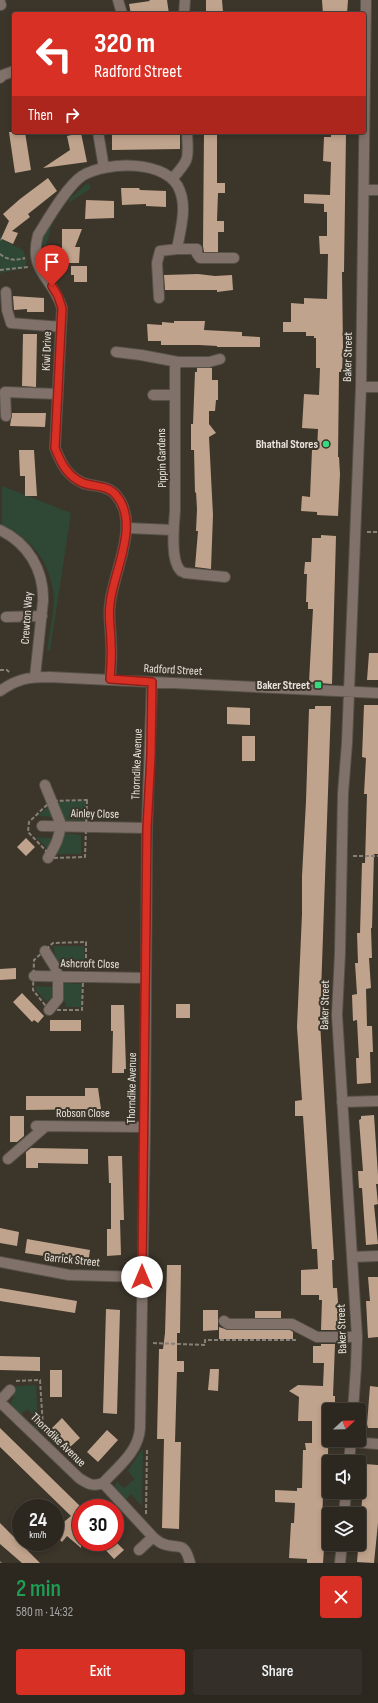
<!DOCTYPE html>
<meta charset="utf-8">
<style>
body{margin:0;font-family:"Sofia Sans Condensed",sans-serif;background:#343029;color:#f1f3f6;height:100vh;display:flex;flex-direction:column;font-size:15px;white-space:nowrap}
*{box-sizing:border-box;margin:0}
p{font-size:13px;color:#a6a6a5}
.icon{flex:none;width:22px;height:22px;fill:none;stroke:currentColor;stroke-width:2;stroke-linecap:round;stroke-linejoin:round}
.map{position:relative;height:1563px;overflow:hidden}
.details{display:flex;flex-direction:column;background:#2c2820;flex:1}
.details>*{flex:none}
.guide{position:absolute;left:12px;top:12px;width:354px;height:122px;border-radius:4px;box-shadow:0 2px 6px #0003,0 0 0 1px #48443e;background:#d93025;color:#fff;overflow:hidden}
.needle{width:26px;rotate:68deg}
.buttons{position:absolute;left:322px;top:1403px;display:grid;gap:8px}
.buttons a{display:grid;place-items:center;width:44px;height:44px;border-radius:4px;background:#2c2820;box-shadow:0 2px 6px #0003,0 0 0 1px #48443e;font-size:20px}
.speed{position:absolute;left:12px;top:1499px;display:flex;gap:8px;font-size:20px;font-weight:700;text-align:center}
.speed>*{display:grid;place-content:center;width:52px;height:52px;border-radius:50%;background:#2c2820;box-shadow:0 2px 6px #0003,0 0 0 1px #48443e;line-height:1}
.speed small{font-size:10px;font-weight:400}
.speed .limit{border:6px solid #d22;background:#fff;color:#111}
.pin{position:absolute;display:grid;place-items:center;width:34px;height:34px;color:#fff;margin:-41px -17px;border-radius:50% 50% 50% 0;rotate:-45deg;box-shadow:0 0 4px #0007}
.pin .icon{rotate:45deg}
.me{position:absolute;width:44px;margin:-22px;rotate:0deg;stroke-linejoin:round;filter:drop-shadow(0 0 3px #0008)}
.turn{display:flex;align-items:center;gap:14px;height:84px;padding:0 16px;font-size:18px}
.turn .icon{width:52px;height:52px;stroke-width:2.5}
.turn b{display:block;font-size:28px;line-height:34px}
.then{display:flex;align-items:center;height:38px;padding:0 16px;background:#0003;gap:8px;font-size:15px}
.round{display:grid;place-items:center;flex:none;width:42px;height:42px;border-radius:4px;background:#343029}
.summary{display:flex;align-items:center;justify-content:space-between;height:68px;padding:0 16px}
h1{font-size:24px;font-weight:600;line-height:30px;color:#1e9e55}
.button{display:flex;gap:8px;margin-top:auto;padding:8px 16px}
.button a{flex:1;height:46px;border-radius:4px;background:#d93025;color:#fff;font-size:16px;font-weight:600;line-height:46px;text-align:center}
.button a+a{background:#343029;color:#f1f3f6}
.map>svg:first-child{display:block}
.green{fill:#2f4835}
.building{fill:#c0a38c}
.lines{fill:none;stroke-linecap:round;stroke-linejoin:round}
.minor-casing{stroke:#575147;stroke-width:12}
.path{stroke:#868178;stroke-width:2;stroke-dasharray:4 2;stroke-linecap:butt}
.minor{stroke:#80726a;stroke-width:10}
.route-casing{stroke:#8d1f18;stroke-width:10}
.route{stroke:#d93025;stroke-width:7}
.poi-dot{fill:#36d880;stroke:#3b352a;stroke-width:1.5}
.labels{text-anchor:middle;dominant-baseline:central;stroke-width:4;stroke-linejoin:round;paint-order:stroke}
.street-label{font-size:12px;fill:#e8e4dd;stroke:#3b352a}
.poi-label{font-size:12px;font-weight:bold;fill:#e8e4dd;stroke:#3b352a;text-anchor:end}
</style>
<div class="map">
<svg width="378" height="1563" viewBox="0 0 378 1563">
<rect width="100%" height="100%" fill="#3b352a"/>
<path class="green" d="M88,183l3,5 -22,15v-4z
M52,224l-6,22 -6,-1 5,-13z
M0,234l1,5 22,11 3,8v10l-26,5z
M2,486l69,27 -21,138h-3c2,-18 9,-44 6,-61 -5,-32 -24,-52 -51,-66z
M86,801l-1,19 -23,1 -8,-19z
M51,804l6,17 -6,-4 -13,-1z
M62,833l19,2v19h-26z
M36,837l14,1 4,-1 -4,14z
M53,946h31l1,23 -26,-1z
M60,983l22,1v23h-16z
M35,986l19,1 1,6 -8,9 -11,-12z
M36,1385l3,55 -10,-10 10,-10 -12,-11 -10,10c-7,-10 -10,-11 -3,-22l-9,-10z
M143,1450l-1,56 -11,-12 -7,8c-6,-8 -10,-11 -8,-21l8,7 11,-9 -7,-8 12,-19z"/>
<path class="building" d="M149,0h18l2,14h-38l-2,-10 21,-3z
M206,0h16l1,12 -17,1z
M322,0h26l-1,14h-24z
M9,132h16l6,38 -16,3z
M112,132h33v2l35,-2v17l-68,1z
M204,132h13v51h8v10h-7l-1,28h7v11h-6v20h-14l-1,-6z
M331,132h15l-2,140h-2l1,76 -1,24h-3l-1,85h1l1,17 -2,42 -21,-1v-3l-16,-1 1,-15 8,1 2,-47h5l1,-21 -16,-1 2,-34 15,1 1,-27h-4v-30h-2v-2h-8v-4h-23v-10h8v-19l13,1v-6l23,1 1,-45h-8l-1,-18h8v-24h-3v-8l-20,-1v-9l26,1 1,-33 -8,-1 1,-24h7z
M81,133l6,29 -44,6 27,-18 -3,-14z
M48,178l9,13 -29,23 2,3 -18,14 6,2 -5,11 -11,-5 -2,2 9,-20 -6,-7 17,-15z
M121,188h18l1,2 26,1v16l-20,-1v-2l-24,1z
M86,200l28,1v17l-29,1z
M62,229h20l-7,18h5l-1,16h-17z
M71,266h16v16h-13v-7h-3z
M198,274l17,2 17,-1 1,15 -16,2v-2h-52l-1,-15z
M13,296l31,2v14h-17v-3l-13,1z
M174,321h31l-1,9 38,2v4l18,1v10h-43v-1l-18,-1h-38v-4h-13l-1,-17 15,1v-3l12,1z
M23,334h14l-1,53 -14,-1z
M197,368h15v12h6v20h-2l-1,11h-6v13l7,9 -7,4 4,78 -2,54 -16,-2 3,-36h-2l1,-22 -1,-17 -1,1 -1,-43h-3v-26h2l2,-52h2z
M12,413h34l-1,14 -35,-1z
M19,450h15l3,46h-12v-20h-5z
M321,535l15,1 -4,148 -23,-2 4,-73h-5v-7h-2l1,-28h-3l1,-12h6l1,-24h9z
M369,653h9v27h-11z
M364,705h14v149h-4l-2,74h-1l1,30h-3l2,30 -5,1 1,37h5l1,26h-3l1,31 -14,1 -1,-26h3l-1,-18 -1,-20 -4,1 -1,-26 5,-1 -2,-31h3l-1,-30h3l2,-70h3l2,-69h-3l2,-36 -4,-1z
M315,706h16l-11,316 14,238h-2l1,28h4l3,42h-19l1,-30h-3v-5h-18v-25l17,-1 -1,-20h-5l-9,-133h-8v-15l7,-1 -5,-73 5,-113v-38l4,-75 3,-92h6z
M227,707l23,1v17l-23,-1z
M242,736h13v25h-13z
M26,838l9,9 -9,9 -9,-9z
M16,968v11l-16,1v-11z
M22,993l22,23 -6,7 -4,-3 -2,2 -19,-20z
M176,1004h14v14h-14z
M111,1005h13l2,64h-2v4h-12l1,-42h-2z
M50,1020h31v11h-31z
M85,1088h13l3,21 -75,1v-14h59z
M374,1115l4,60v9h-2l2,20 -4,1 4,39 -12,1 -4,-57h-3l-1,-17h5l-4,-51 2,-1v-3z
M10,1116h14v20l-7,6h-7z
M31,1148l57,1v15l-50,-1v5h-12v-16z
M108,1156h14l2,64h-4l1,35 -14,1v-27h4v-46h-2z
M0,1228l19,4 -2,14 -17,-3z
M27,1239l63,11 -2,13 -63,-10z
M167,1265h14l-1,68h-3v28h7v11h-7l-2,70h6l-2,87 -17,-1 2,-89h-7l2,-90h4l2,-16z
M368,1277h10v60l-10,1 -2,-37h4z
M0,1288l77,13 -2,12 -75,-12z
M106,1309l14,1 -3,104 -14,-1z
M203,1310h15v20l-15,1z
M255,1311h26v7h-26z
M219,1327l9,3h62l3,2v7h-74z
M321,1344h14l-2,52h2v11h-4v3h-2l-2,87h-4l-1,24h4l-3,42h-16v-4l-18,-1 2,-35h3l1,-20 -20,-1v-12l22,1v-3h5l1,-38h3l-1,-7h7v-22h-14l1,-24 -10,-6 9,-6 25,1 1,-23h-11v-17h8z
M0,1356l40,1v14l-40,-1z
M210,1369h9l-1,22 -10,-1z
M50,1370h12v27h-12z
M370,1386l8,1v41h-10l-1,-4z
M62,1418l18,20 -10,9 -18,-19z
M0,1428l81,79v41l-14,-12 -5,6 -7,-7v-3l5,-5 -1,-1 12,-10 -71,-69z
M107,1430l11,10 -20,22 -11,-10z
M365,1464l13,1v58l-4,40 -17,-1z
M0,1523l40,40h-18l-22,-19z
M98,1542h18l8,8 -10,9z"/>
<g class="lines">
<defs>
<path id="minor" d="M118,0l4,14
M0,2l1,3
M184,14l1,-14
M0,78l3,-3 11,-4
M98,132l6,36
M172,179c19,-21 16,-20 15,-47
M364,190h14
M6,292l1,18 4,13 50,4
M159,298l-2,-35 3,-12 17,-2h20v5l3,4h34
M116,352l25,3 37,7
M220,359l-11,3h-31l-3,5v144c-1,14 -5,48 5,59 1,2 4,2 5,3l40,4
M361,387h17
M153,395h22
M6,416l-1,-24 53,2
M127,528l46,2
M0,530c28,13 44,40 43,71l-8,76
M6,617l36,-1
M110,679c1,-12 2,-24 1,-36 0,-13 -3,-26 -1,-39 3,-32 31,-80 6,-109 -8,-10 -22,-8 -33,-12 -16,-7 -22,-20 -28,-35l7,-140c-9,-31 -34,-36 -24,-73 10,-16 29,-49 44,-59 24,-15 87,-17 98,15 7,18 0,40 -3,58
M0,691c17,-12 28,-14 49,-14l329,16
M45,785l15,37c1,14 -5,24 -12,36
M42,826l105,2
M45,951l10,16 3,9v23l-9,11
M34,976l112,2
M342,1102l36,-1
M36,1126l109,1
M8,1159l38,-33
M352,1257l26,-1
M0,1262l69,13 73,2
M224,1321l4,3h64l25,13h40
M0,1401l10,-11
M0,1402l79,76c9,6 14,9 24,5 15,-16 36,-32 37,-55l5,-301 2,-299 5,-146
M353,1410l3,-43 1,-30 -20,-322 3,-62 3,-160 4,-50 14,-356 5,-387
M351,1442l27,2
M349,1462l2,-22
M103,1483l50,54c2,2 5,4 8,6 16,8 23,-5 29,20
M344,1514l2,-22
M139,1550l14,-13
M340,1563l2,-19"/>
</defs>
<use href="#minor" class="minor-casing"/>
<path class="path" d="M0,254c7,6 16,7 25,4
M0,270l28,-3
M367,532h11
M0,670h7l3,3
M87,800l-2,57 -31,1 -4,-3 -22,-23 1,-10 22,-21z
M353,856h25
M86,942v35l-3,4 -1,29h-33l-16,-20 1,-30 19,-17z
M153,1343l52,2v-5h92
M16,1381l24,-1 3,47
M146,1514l1,-65
M0,1562l1,1"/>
<use href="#minor" class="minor"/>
</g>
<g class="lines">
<defs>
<path id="route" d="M52,286l6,10 4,12 -7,140c6,15 12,28 28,35 11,4 25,2 33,12 25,29 -3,77 -6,109 -2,13 1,26 1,39 1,12 0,24 -1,36l42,3 -1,73 -4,73 -5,449"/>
</defs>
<use href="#route" class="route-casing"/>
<use href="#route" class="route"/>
</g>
<g class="poi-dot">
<circle cx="326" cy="444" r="4"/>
<rect x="314" y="681" width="8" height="8" rx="2"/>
</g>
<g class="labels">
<g class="street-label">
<text transform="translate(47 351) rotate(-88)">Kiwi Drive</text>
<text transform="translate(348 357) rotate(-89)">Baker Street</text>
<text transform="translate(162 458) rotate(-91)">Pippin Gardens</text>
<text transform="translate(27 618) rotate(-86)">Crewton Way</text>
<text transform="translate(173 670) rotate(3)">Radford Street</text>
<text transform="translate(137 764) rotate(-88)">Thorndike Avenue</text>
<text transform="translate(95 814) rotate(1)">Ainley Close</text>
<text transform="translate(90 964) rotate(1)">Ashcroft Close</text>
<text transform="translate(325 1005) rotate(-89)">Baker Street</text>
<text transform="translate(132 1088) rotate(-89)">Thorndike Avenue</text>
<text x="83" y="1113">Robson Close</text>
<text transform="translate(72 1260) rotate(6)">Garrick Street</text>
<text transform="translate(342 1329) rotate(-92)">Baker Street</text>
<text transform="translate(58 1440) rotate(44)">Thorndike Avenue</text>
</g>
<g class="poi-label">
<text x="318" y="444">Bhathal Stores</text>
<text x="310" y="685">Baker Street</text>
</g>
</g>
</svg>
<div class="buttons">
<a><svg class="needle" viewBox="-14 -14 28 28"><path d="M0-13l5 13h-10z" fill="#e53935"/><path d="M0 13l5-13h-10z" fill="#a6a6a5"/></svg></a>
<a><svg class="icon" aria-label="sound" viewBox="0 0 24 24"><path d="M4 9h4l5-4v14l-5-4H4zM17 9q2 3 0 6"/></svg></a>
<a><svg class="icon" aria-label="layers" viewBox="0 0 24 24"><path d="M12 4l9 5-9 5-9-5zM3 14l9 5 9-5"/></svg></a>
</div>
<div class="speed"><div>24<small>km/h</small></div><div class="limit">30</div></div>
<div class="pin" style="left:52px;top:286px;background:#d93025"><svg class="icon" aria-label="arrive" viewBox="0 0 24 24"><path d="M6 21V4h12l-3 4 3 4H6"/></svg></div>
<svg class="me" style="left:142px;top:1277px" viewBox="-20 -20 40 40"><circle r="19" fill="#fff"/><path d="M0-13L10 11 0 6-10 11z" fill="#d93025"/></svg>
<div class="guide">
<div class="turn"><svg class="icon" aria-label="left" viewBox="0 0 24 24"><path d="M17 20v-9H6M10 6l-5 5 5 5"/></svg><div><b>320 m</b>Radford Street</div></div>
<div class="then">Then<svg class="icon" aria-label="right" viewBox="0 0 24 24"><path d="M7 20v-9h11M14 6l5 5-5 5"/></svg></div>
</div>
</div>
<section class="details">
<div class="summary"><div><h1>2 min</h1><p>580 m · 14:32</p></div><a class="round" style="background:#d93025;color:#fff"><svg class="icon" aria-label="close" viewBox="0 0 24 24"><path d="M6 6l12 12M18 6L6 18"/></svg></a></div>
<div class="button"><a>Exit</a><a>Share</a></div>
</section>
